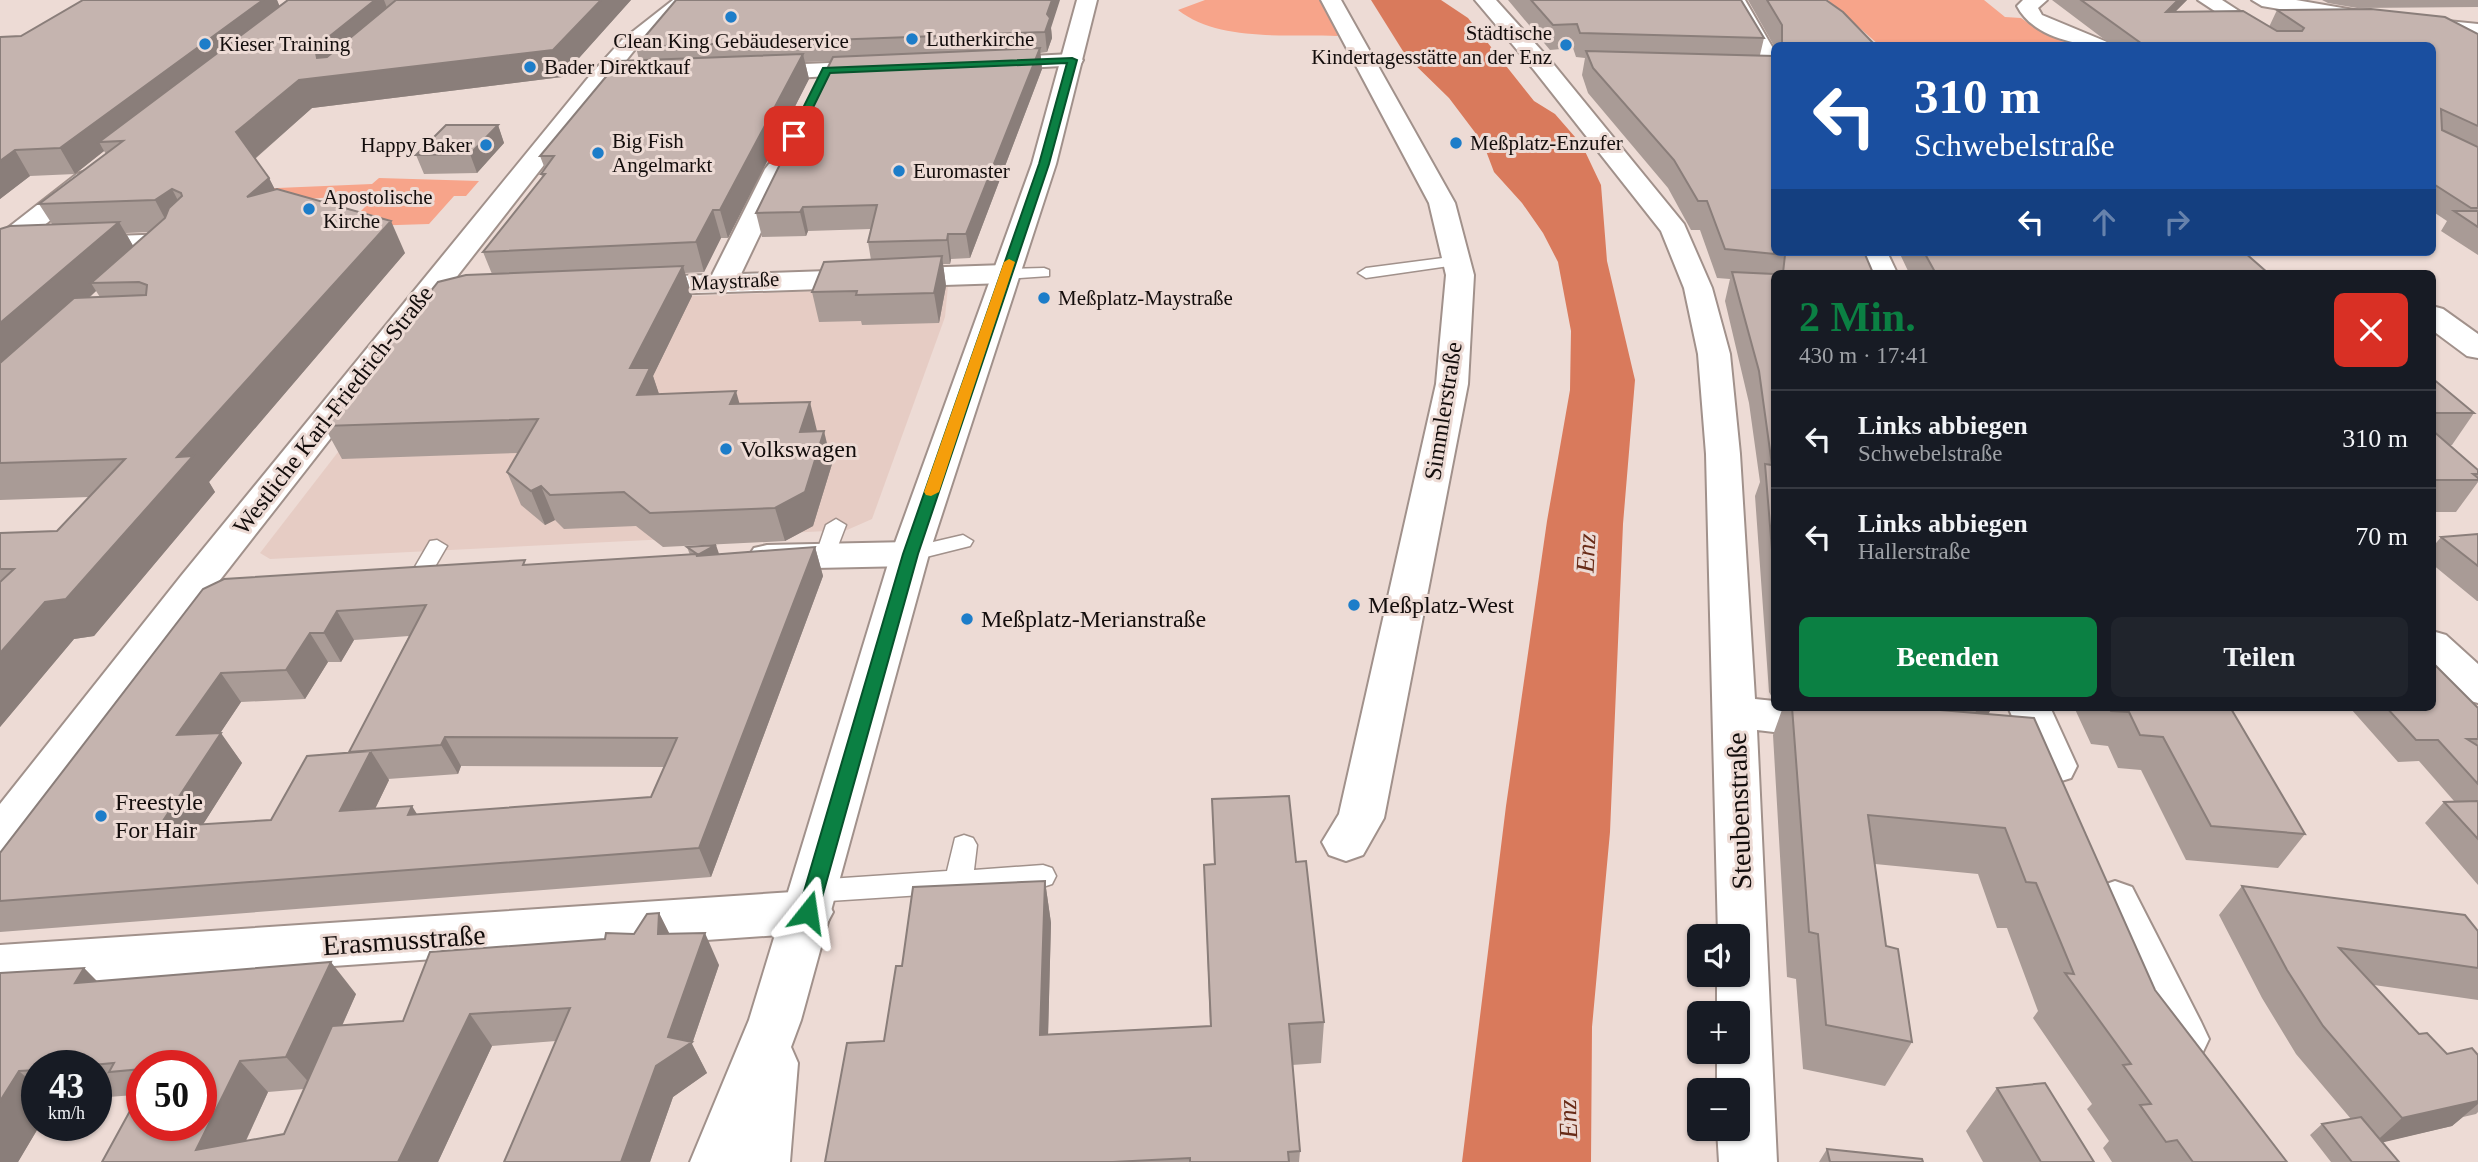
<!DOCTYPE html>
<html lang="de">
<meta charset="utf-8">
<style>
body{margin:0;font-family:Georgia,serif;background:#20242c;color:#f1f3f6;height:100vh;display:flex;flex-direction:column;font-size:26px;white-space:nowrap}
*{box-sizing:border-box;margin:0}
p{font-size:23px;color:#9ea1a6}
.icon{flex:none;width:38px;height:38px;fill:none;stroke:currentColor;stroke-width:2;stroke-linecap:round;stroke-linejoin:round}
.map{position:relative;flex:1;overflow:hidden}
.details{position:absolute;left:1771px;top:270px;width:665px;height:441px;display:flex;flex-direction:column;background:#171b24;border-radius:10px;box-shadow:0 2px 5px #0004}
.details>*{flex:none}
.top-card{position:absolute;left:1771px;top:42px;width:665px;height:214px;border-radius:10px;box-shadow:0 2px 5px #0004;background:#1a4fa0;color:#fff;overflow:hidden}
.tools{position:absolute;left:1687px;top:924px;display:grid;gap:14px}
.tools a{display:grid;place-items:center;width:63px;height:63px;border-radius:10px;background:#171b24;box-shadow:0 2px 5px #0004;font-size:35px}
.speed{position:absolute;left:21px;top:1050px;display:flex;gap:14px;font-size:35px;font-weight:700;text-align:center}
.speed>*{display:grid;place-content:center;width:91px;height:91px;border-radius:50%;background:#171b24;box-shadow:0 2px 5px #0004;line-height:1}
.speed small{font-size:18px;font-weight:400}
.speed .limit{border:10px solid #d22;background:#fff;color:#111}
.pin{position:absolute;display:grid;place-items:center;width:60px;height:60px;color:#fff;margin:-30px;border-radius:14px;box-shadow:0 4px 10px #0006}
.me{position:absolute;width:77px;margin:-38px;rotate:15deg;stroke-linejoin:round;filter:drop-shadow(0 0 5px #0008)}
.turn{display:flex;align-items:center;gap:24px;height:147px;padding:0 28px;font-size:32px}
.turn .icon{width:91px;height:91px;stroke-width:2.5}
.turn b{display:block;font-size:49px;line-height:60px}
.lanes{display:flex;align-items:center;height:66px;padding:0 28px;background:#0003;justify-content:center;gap:35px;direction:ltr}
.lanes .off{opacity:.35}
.round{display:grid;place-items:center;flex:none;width:74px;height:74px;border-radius:10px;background:#20242c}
.summary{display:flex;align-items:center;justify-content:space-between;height:119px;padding:0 28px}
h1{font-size:42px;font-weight:600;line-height:52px;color:#0b8043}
.action{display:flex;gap:14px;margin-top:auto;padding:14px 28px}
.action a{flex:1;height:80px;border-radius:10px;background:#0b8043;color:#fff;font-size:28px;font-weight:600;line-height:80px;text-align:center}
.action a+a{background:#20242c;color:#f1f3f6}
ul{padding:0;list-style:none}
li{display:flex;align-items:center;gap:21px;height:98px;padding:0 28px;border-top:2px solid #363941}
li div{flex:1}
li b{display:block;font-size:26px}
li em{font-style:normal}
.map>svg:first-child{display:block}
.built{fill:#e6ccc4}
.green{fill:#f7a48a;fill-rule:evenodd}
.water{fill:#d97a5c}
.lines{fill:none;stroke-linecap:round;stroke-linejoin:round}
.service-casing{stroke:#a1918b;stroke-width:3}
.minor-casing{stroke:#a1918b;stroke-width:4}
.tertiary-casing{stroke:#a1918b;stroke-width:4}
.secondary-casing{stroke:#a1918b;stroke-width:4}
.service{fill:#fff;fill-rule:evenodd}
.minor{fill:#fff;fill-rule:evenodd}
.tertiary{fill:#fff;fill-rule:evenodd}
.secondary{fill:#fff;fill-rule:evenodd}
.wall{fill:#a99b96;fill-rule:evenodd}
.shaded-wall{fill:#8a7e7a}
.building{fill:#c5b4af;stroke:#8a7e7a;stroke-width:2;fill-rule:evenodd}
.route{fill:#0b8043;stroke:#07532c;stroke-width:2}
.slow{fill:#f59e0b}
.poi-dot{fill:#1d7dc9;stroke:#eddbd5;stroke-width:2.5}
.labels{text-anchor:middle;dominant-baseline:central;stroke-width:6;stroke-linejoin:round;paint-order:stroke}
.far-poi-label{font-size:21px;fill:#130d0c;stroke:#eddbd5;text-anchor:start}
.far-street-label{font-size:21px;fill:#130d0c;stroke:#eddbd5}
.street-label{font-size:24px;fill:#130d0c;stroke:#eddbd5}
.poi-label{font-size:24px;fill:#130d0c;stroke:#eddbd5;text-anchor:start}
.water-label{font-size:26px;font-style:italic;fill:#682b17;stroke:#eddbd5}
.near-street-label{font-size:28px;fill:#130d0c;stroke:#eddbd5}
</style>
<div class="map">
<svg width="2478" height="1162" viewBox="0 0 2478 1162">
<rect width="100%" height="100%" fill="#eddbd5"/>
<path class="built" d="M948,286l-3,31 -73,202 -25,11 -577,29 -10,-6 187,-242 18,-6z"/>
<path class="green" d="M1205,0h117l16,36c-51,-2 -119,6 -160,-26z
M1828,0h156l21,17 16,1 10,7 48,20h-200z
M379,178l100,3 -13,15h-12l-25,28 -225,7 48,-42 120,-5zM335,197h40l-16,16 4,1 -69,-14z"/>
<path class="water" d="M1371,0h70l27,18 66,83 21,13 27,31 19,40 6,76 28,119 -12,144 -13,308 -18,195 -1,135h-129l44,-356 41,-285 23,-131 1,-59 -13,-69 -15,-29 -21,-30 -28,-31 -11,-29 -34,-45 -43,-42z"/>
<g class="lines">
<defs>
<path id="service" d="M1458,256l5,2v6l-97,14 -8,-5 8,-5z
M1044,268l5,2v6l-44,3 -8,-5 8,-5z
M836,519l10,6 -13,34h-14l-3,-5 10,-29z
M963,535l10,6 -3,5 -60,15 -10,-7 3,-5z
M437,540l10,6 -18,31 -7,2 -7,-2 -3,-5 18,-31z
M964,835l9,3 4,7 -3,25 69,-5 9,3 4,8 -4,8 -9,3 -229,15 -9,-3 -4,-8 4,-8 9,-3 133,-9 8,-33z"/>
<path id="minor" d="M1321,0h20l114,203 19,72 -6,109 -84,434 -21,37 -17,6 -17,-6 -7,-13 17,-28 97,-430 10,-109 -17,-72z
M1475,0h21l54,60 134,164 28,64 18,66 10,100 15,245 19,2v6h56l16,5 7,11 -7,11 -15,5 -74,-9 20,432h-58l-2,-33h21v-39h-21v-38h21v-39h-21v-38h21v-39h-20l-12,-482 -8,-100 -14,-66 -23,-57 -127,-161z
M2023,0h24l-9,8 4,7 65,27 3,4c-33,0 -77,-9 -93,-40z
M2198,0h24l71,46h-25z
M2252,0h44l81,14 101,10v12l-101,-10 -115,-20z
M1072,54l11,6 -3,5 -90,5 -11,-6 11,-6z
M877,61l8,2 3,5 -3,5 -129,7 -11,-7 11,-7z
M778,161l9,3 4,5 -50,105 264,-9 10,3 4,6 -4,6 -10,3 -370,12 -10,-3 -4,-6 4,-6 10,-3 77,-2 53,-106 4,-5z
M171,234l10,2 4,6 -4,6 -181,8v-16z
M2432,306l11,3 35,25v24l-11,-2 -35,-26z
M910,542l13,3 6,9 -6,9 -13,3 -143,3 -13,-3 -6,-9 6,-9 13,-3z
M2432,631l14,4 32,29v39l-15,-4 -31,-30z
M808,891l17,6 8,15 -8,15 -17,6 -808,56v-44z"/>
<path id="tertiary" d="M1725,0h20l29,50v23l-8,-1 -3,-5z
M86,171l9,3 4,5 -4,5 -85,69 -10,2v-21l77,-60z
M1859,252h28l10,21h-28z
M2008,707h42l27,59 -6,12 -16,5 -16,-5z
M2115,881l17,6 69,135 8,17 -8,17 -19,7 -19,-7 -11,-18 -61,-137 7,-14z"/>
<path id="secondary" d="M673,0h22l-59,48 -28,35 -399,511 -192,257 -17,6v-53l181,-228 411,-503 30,-33z
M1077,0h20l-41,164 -127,390 -128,466 -10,27 7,16 -8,99h-100l59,-142 142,-466 141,-390z"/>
</defs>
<use href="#service" class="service-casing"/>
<use href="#minor" class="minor-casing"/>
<use href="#tertiary" class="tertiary-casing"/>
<use href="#secondary" class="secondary-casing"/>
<use href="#service" class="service"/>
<use href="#minor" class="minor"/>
<use href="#tertiary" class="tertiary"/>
<use href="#secondary" class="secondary"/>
</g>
<path class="wall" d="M277,0l2,6 9,-6h343l-69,77 -250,31 -57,51 14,19 6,12 130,63 -196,229 6,10 -121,144 -20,3 -74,88v-194l57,-2 32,-34 -89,3v-271l52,-5 -13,-20 67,-50 -2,-3 -29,23 -45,2 -30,23v-162l21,-1zM149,232l-16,14 -7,-13zM96,291l4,6h-10z
M1508,0h233l23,38 -4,17 113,218h-99v428l-5,-9 -14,-196 5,-14 -11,-79 -24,-102 5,-22 -13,-1 -17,-48h-9l-23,-42 -80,-95 -6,-18 3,-17 -9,-1 -3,-9 -23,2z
M1748,0h78l50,46h-102z
M2052,0h135l-12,12 94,15 8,-17 201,24v221l-37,-24 6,-10 -15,-10v-165h-319z
M2322,0h156v7l-121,1 -29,-5z
M1051,28l1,10 -5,14 -7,1 2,16 -72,189 -19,1 -1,5h-7l3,22 -7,37 -77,2 -1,-4 -42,1 -7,-30 59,-32 -3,-18 3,-13 -63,2 -2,5 -44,1 -6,-24 75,-152 -26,1 4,17 -81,159h-7l-17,34 -19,1 7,23 -39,80 6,18 81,10 77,27 15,33 -19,62 -28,15 -122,6 -27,-21 -72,3 -9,-9 -10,5 -24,-20 -14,-33 11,-19 -176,6 -18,-33 168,-152 -9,-22 59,-75 -1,-3 4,-5 -5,-13 99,-96 -3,-13z
M498,125l6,18 -27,30 -53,1 -8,-19z
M1899,252h345l24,21h-359z
M2432,378l42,35 -22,32h-3l29,25v12l-22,30h-24z
M2478,534v67h-1l-45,-37v-16l9,-11z
M687,547l32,7 96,-7 8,29 -112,301 -711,55v-79l203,-264 324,-24 163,-10zM409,636l-60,116v1l-78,67 -68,4 39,-61 -22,-30 21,-31 64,-3 23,-37h13l13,-22zM461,766l204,1 -14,30 -234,18 -42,-6 14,-29 -1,-1 70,-5z
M2456,686l22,22v177l-53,-62 19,-21 10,-1 -35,-40 -21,1 -47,-53 2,-2h79z
M1783,707h122l15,1v-1h72l-4,7 167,276 132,172h-175l-9,-14 6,-7 -22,-32 5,-5 -59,-86 5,-7 -31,-83h-10l-19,-54 -103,-10 11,82 26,96 -27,44 -82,-17 -7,-90 -9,-2 -14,-242z
M2074,707h156l75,127 -27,34 -92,-8 -45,-90 -23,-2 -10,-22 -17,-2z
M1212,799l84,63 28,160 -3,41 -29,2 8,86 -1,11h-474l59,-121 18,-75 143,-85 6,42 -3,111 162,-8 -6,-161 10,-1z
M2242,886l236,45v69l-104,-15 45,49 28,20 31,1v57l-2,2 -13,3 -11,9 -70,16 16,20h-67l-21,-27 12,-11 29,-5 -55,-65 -34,-56 -43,-83z
M659,913l10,20 50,32 -27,79 15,29 -34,24 -23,65h-146l52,-121 -64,5 -54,116h-336l35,-64 -3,-3 -38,3v-32h-59v59h3l-22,37h-18v-189l84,-5 13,13 259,13 -14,32 61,-5 202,-82 29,-5zM142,1066h59l-59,59zM304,1089l-20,45 -38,7 22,-49z
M1997,1088l97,74h-111l-17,-31z
M1827,1149l96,13h-104z"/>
<path class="shaded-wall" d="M263,0h14l6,14 -184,128 5,9 -29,23 -15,-26z
M375,0h9l8,21 209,-21h30l-69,77 -250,31 -61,54 -15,-30 81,-74 -2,-10z
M1052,0h8l-9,28 1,10 -5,14 -2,-20 2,-18z
M2178,0h9l-29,29 8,-17z
M1040,48l2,21 -72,189 -4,-24z
M803,54l6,25 -81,159 -8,-28z
M498,125l6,18 -27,30 -7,-19z
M15,150l15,26 -30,23v-38z
M269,178l16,31 -38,-12z
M172,189l16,31 -16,12 -17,-32z
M803,207l5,24 -2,5 -6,-24z
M713,210l8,28 -17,34 -8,-30z
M391,221l14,32 -196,229 6,10 -121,144 -20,3 -74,88v-74z
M119,222l19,32 -47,29 5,8 -96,86v-54z
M948,234l3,25 -1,5 -3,-24z
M942,256l4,30 -7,37 -5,-30z
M683,266l9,30 -39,80 8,24 -12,27 -19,-59z
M736,391l9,32 -15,-19z
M810,402l8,33 -18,-3z
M824,431l8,33 -19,62 -28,15 -10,-33z
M541,486l14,34 -10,5 -14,-34z
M716,545l10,29 -30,-18z
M815,547l8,29 -112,301 -12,-29z
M337,611l17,29 -13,22 -17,-29z
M310,633l18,29 -23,37 -19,-29z
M221,673l20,29 -42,63 -22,-30z
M1978,707h14l-4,8 -17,6z
M221,733l21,30 -59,93 -24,-29z
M445,737l16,29 -3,8 -17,-29z
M371,751l18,29 -29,60 -20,-29z
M412,806l18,29 -22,-20z
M1045,881l6,42 -4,153 -7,-41z
M659,913l16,32 -17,-11z
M705,933l14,32 -27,79 15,29 -34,24 -23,65h-29l35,-96 12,-29z
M331,962l25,32 -42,94 -28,-31z
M84,968l31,32 -40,-17z
M470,1014l22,32 -54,116h-40z
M240,1061l28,31 -32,70 -40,-12z
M19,1071l18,16v38h3l-22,37h-18v-61z
M2478,1101v3l-26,22 -80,19 30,-27z"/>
<path class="building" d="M83,0h180l-203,148 -45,2 -15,11v-124l21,-1z
M288,0h87l-60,48 2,10 10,-1 69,-57h205l-48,50 -254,30 -63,52 33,46 -22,19 30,-8 114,32 -214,236 16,-1 -127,143 -21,3 -45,51v-71l14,-13h-14v-36l57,-2 68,-72 -125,4v-100l74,-65 72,-3 1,-10 -8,-3 -48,1 74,-65 4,-10 13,-12 -1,-3 -9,-4 -17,11 -116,4 84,-63 -24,1z
M676,0h376l-5,14 3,4 -5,14 -409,15z
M1531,0h210l23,38 -184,-5 -3,-9 -24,1z
M1767,0h59l17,12 33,34h-94v-21z
M2081,0h97l-12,12 77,-1 34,20h25l2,-3 -27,-18 94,-1 74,8 33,17v92l-37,-17 1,21 36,17v61h-7l-39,-25v-137h-287z
M1040,48l-74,186h-18l-1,6 -79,2 9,-37 -74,2 -3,5 -44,1 77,-156z
M1586,51l188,5v196h90l9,21h-90l2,-18 -60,-6 -18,-48h-9l-24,-41 -81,-92z
M803,54l-83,156h-7l-17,32 -213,10 62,-78h-4l13,-18h-14l79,-95z
M446,125h52l-28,29 -54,1z
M2454,211h24v16z
M119,222l-119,101v-94l10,-3z
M1924,252h320l24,21 -333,-1z
M942,256l-8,37 -78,2 1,-4 -45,1 12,-30z
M683,266l-53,102h20l-13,27 99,-4 -6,13 80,-2 -10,30 24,-1 -19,61 -30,16 -125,5 -26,-21 -74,3 -9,-9 -10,5 -24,-19 31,-53 -214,7 114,-144 28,-7z
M1732,272l42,2v301l-9,-111 7,1 -13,-94z
M2432,378l42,35h-42z
M2432,430l46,40v4h-5l5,4v2h-46z
M2478,534v32l-37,-29z
M716,545l-20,11 119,-9 -116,301 -699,53v-48l203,-264 21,-10 301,-19 -2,5 174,-11 -10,-7zM426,605l-77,147 92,-7 4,-8 232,1 -26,59 -243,18 4,-9 -72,5 31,-60 -64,5 -36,64 -112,7 62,-94 -44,2 44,-62 65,-3 24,-37h14l13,-22z
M2432,662l46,46v31h-11l11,7v38l-40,-44h-22l-30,-33h46z
M1792,707h113l129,11 121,272 132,172h-94l-16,-22 -11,2 -26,-37 11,-1 -28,-39 8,-1 -66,-91 9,1 -38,-91 -10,-1 -21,-54 -137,-13 18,131 12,3 14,93 -86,-17 -8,-91 -9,-2z
M2109,707h121l75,127 -94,-8 -48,-89 -23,-2 -11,-23 -18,-1z
M1289,796l7,66 10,-1 18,161 -35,2 11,127 -12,1 1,10h-99v-4l-77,4h-288l22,-119 37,-2 12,-75h6l11,-79 132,-6 -5,154 171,-9 -7,-161 11,-1 -3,-65z
M2478,801v38l-34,-37z
M2242,886l223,29 13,16v37l-139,-20 80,86 8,-1 20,21 25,-6 6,7v46l-76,17 -79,-92 -36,-56z
M659,913l-1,21 47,-1 -37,104 24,5 -36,24 -35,96h-117l66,-154 -100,6 -72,148h-296l40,-73v36h59v-59h-59v3l-33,3 5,-9 -32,3h-45v4l-18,1 -19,30v-128l84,-5 -9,15 256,-21 -45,95 -46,4 -44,89 88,-16 48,-108 71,-5 27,-69 175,-13 1,-6 28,1 13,-20z
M2045,1083l49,79h-53l-44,-74z
M2361,1117l38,45h-47l-30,-38z
M1827,1149l95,10 1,3h-93z"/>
<path class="route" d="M1072,58l5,2 -28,104 -131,390 -100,358 -3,6 -7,2 -7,-2 -3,-6 105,-358 136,-390 28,-101 -237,10 -31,63 -5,3 -5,-3 34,-68z"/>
<path class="slow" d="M1009,259l6,3 -76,230 -8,4 -5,-1 -2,-3 80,-230z"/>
<g class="poi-dot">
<circle cx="731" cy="17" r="7"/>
<circle cx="912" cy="39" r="7"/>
<circle cx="205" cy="44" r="7"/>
<circle cx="1566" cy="45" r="7"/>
<circle cx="530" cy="67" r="7"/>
<circle cx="1456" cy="143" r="7"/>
<circle cx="486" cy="145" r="7"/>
<circle cx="598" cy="153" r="7"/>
<circle cx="899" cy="171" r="7"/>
<circle cx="309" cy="209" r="7"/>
<circle cx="1044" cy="298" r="7"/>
<circle cx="726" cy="449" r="7"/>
<circle cx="1354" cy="605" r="7"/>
<circle cx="967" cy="619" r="7"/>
<circle cx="101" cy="816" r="7"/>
</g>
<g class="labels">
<g class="far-poi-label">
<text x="1552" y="33" text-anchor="end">Städtische<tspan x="1552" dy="24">Kindertagesstätte an der Enz</tspan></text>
<text x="926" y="39">Lutherkirche</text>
<text x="731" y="41" text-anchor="middle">Clean King Gebäudeservice</text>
<text x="219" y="44">Kieser Training</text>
<text x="544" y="67">Bader Direktkauf</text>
<text x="612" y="141">Big Fish<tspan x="612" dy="24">Angelmarkt</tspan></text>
<text x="1470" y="143">Meßplatz-Enzufer</text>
<text x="472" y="145" text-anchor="end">Happy Baker</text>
<text x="913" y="171">Euromaster</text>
<text x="323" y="197">Apostolische<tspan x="323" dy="24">Kirche</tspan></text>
<text x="1058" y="298">Meßplatz-Maystraße</text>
</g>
<g class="far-street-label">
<text transform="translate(735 281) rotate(-3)">Maystraße</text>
</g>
<g class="street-label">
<text transform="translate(333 410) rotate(-52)">Westliche Karl-Friedrich-Straße</text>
<text transform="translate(1443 411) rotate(-81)">Simmlerstraße</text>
</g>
<g class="poi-label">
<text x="740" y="449">Volkswagen</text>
<text x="1368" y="605">Meßplatz-West</text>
<text x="981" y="619">Meßplatz-Merianstraße</text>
<text x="115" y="802">Freestyle<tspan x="115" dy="28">For Hair</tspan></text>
</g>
<g class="water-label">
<text transform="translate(1586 553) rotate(-87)">Enz</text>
<text transform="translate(1568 1119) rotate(-92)">Enz</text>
</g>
<g class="near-street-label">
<text transform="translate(1739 811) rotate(-92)">Steubenstraße</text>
<text transform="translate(404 940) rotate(-4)">Erasmusstraße</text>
</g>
</g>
</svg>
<div class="tools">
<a><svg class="icon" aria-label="sound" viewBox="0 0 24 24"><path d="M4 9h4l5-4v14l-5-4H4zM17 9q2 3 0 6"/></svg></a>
<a>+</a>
<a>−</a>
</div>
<div class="speed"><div>43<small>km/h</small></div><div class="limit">50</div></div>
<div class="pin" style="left:794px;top:136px;background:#d93025"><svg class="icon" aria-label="arrive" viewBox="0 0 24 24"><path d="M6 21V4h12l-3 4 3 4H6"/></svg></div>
<svg class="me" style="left:808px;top:912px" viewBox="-20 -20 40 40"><path d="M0-17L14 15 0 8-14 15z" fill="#0b8043" stroke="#fff" stroke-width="4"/></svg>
<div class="top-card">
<div class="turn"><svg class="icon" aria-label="left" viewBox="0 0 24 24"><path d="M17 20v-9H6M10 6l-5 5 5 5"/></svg><div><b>310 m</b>Schwebelstraße</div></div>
<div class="lanes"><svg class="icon" aria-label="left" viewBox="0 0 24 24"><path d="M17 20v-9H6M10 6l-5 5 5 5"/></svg><svg class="icon off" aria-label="ahead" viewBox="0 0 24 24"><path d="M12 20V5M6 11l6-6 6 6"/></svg><svg class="icon off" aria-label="right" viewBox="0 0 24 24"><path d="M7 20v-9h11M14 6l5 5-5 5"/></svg></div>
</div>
<section class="details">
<div class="summary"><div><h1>2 Min.</h1><p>430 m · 17:41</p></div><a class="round" style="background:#d93025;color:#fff"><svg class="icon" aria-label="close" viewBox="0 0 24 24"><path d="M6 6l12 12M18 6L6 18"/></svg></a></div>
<ul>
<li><svg class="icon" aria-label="left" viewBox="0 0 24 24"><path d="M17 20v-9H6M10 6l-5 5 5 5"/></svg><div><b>Links abbiegen</b><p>Schwebelstraße</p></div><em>310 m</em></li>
<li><svg class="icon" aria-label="left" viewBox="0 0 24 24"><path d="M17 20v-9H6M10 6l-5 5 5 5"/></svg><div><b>Links abbiegen</b><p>Hallerstraße</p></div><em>70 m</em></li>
</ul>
<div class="action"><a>Beenden</a><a>Teilen</a></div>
</section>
</div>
